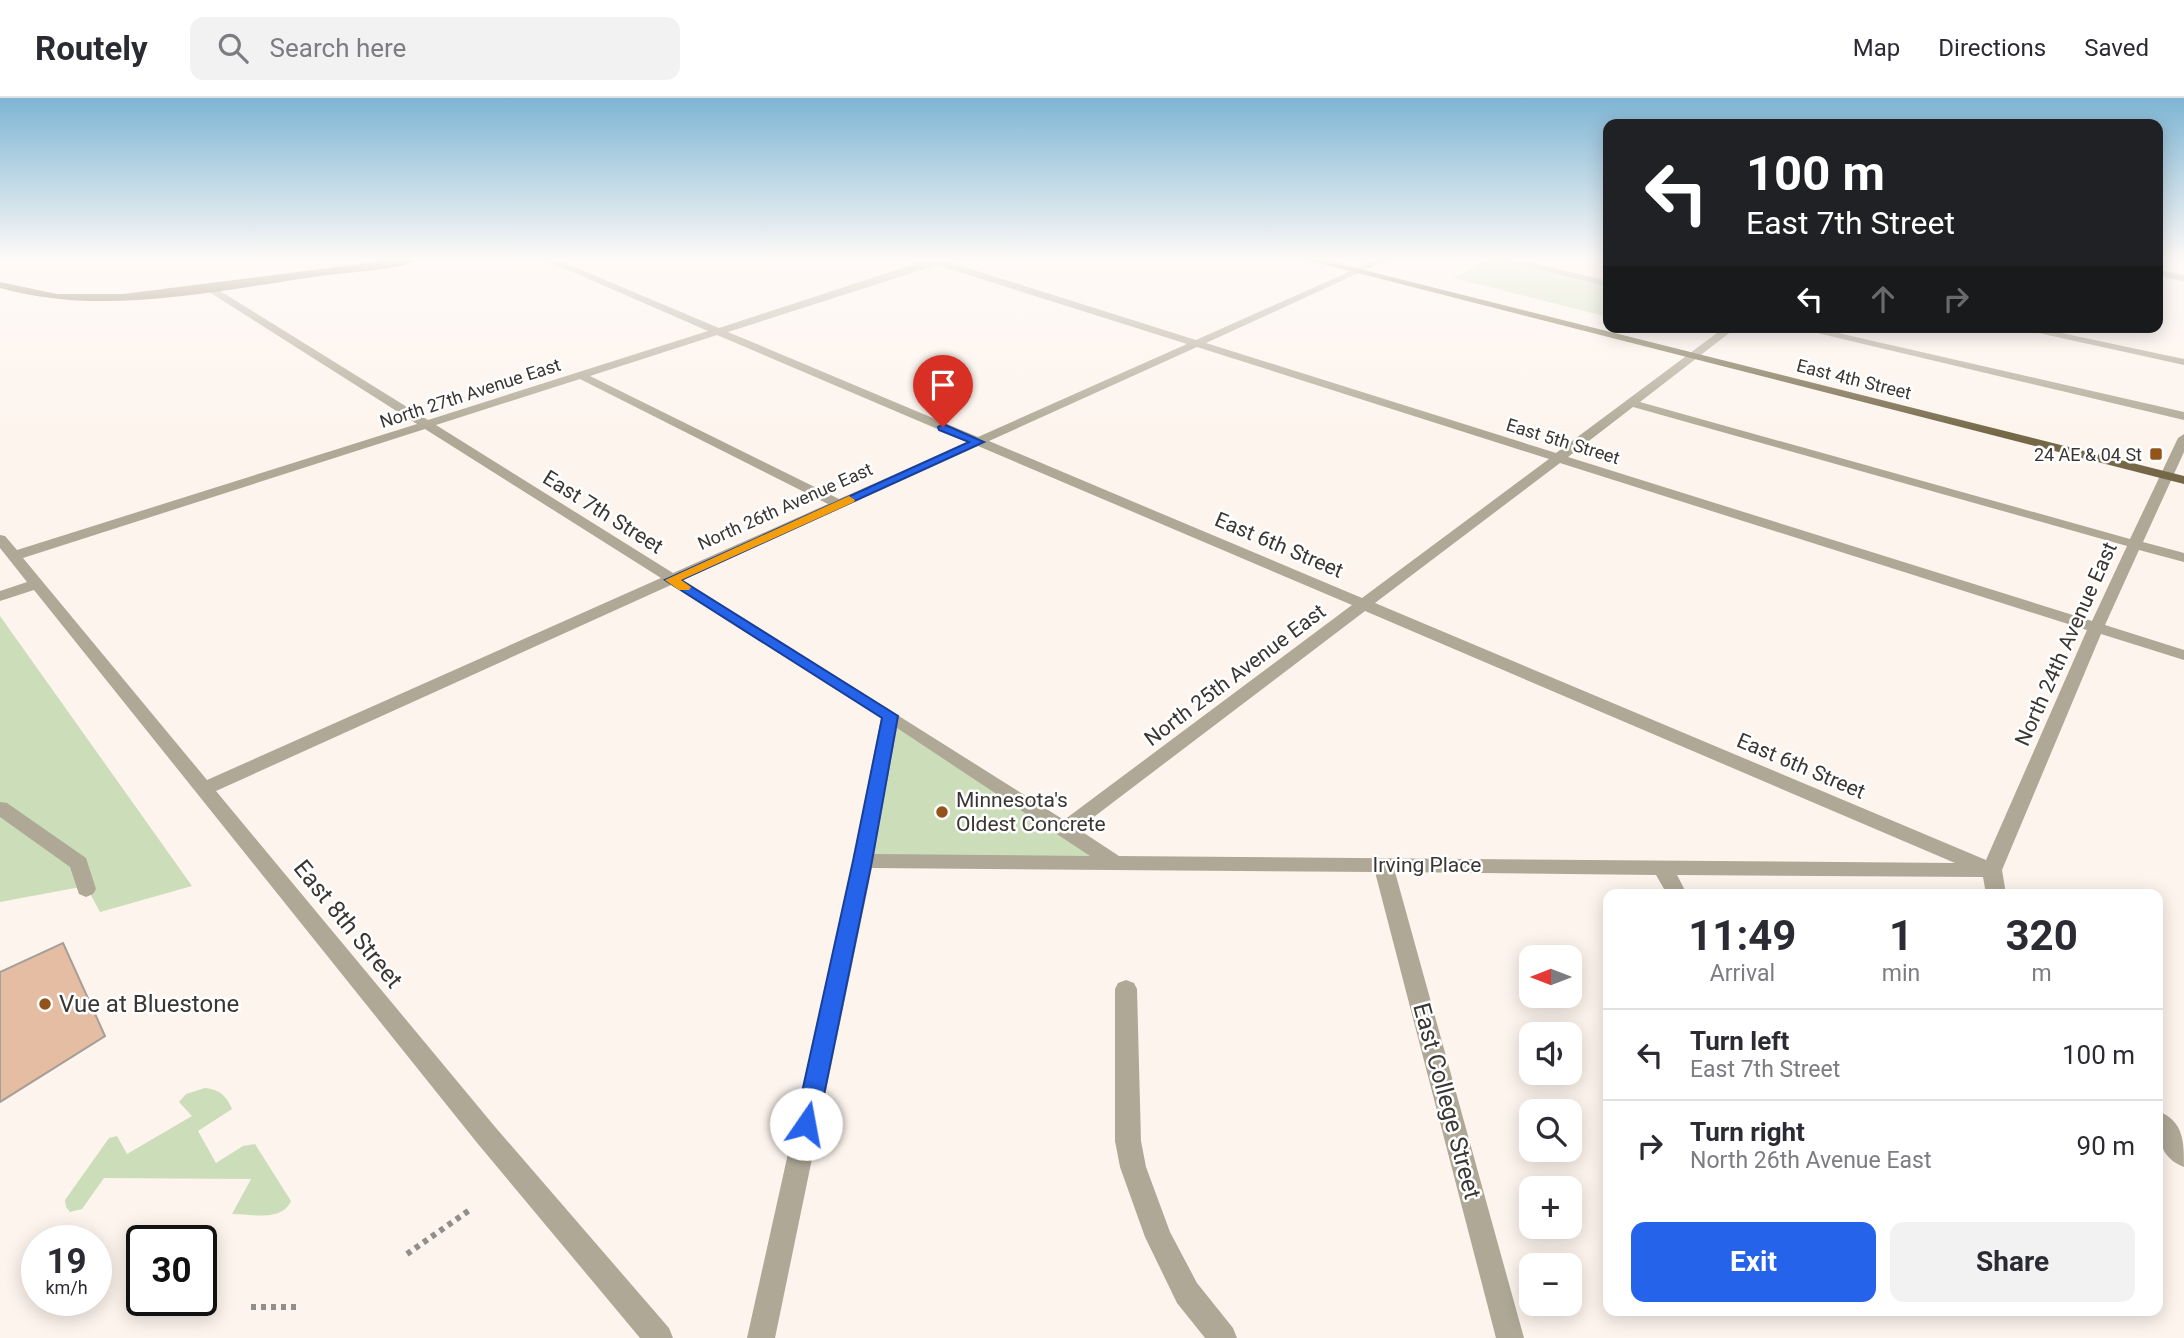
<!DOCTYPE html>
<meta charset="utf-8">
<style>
body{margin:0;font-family:Roboto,sans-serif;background:#f2f2f3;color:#2b2b33;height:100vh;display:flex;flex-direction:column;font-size:26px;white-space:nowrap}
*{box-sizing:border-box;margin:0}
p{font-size:23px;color:#7c7c81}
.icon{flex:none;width:38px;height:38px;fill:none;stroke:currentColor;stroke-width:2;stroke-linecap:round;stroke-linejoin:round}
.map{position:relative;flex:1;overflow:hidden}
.drawer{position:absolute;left:1603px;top:791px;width:560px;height:427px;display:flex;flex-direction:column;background:#fff;border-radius:14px;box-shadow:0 4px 18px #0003}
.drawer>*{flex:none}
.guide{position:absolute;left:1603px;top:21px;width:560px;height:214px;border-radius:14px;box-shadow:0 4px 18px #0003;background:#202124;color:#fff;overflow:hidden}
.needle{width:46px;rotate:270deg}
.fabs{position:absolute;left:1519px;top:847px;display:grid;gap:14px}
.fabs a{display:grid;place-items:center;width:63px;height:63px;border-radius:14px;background:#fff;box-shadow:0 4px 18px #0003;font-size:35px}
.speed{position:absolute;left:21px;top:1127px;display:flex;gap:14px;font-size:35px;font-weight:700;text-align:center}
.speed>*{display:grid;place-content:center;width:91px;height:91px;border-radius:50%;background:#fff;box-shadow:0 4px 18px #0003;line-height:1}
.speed small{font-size:18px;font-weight:400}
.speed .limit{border:4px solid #111;border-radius:10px;background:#fff;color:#111}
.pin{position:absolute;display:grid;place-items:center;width:60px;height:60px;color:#fff;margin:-72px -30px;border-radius:50% 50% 50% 0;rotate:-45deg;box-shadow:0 0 7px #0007}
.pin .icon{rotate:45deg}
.me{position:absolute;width:77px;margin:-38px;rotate:12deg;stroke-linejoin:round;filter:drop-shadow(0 0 5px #0008)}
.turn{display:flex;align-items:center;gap:24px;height:147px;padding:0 28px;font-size:32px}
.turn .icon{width:91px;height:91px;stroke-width:2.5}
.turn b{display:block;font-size:49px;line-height:60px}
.lanes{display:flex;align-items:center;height:66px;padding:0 28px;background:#0003;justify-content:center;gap:35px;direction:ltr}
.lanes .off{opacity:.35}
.eta{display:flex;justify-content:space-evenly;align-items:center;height:119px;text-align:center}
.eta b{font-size:42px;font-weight:700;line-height:49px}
.primary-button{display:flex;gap:14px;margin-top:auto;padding:14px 28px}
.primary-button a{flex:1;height:80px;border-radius:14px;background:#2563eb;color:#fff;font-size:28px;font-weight:700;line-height:80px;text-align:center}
.primary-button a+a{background:#f2f2f3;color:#2b2b33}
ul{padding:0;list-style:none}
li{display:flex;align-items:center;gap:21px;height:91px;padding:0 28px;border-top:2px solid #e1e1e2}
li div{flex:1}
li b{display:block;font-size:26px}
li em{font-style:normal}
header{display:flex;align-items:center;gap:42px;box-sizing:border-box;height:98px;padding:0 35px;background:#fff;border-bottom:2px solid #e1e1e2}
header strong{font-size:33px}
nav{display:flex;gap:38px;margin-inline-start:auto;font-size:24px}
.search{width:490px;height:63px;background:#f2f2f3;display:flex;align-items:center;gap:18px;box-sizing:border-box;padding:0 24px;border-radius:14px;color:#7c7c81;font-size:26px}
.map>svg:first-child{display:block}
.green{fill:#cbdeb9}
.building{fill:#e4bda3;stroke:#a69e98;stroke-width:2}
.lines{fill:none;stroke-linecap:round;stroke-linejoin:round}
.path{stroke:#948e89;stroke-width:6;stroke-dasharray:5 5;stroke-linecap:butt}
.minor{fill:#afa896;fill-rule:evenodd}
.major{fill:#746848;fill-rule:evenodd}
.route{fill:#2563eb;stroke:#184099;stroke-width:2}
.slow{fill:#f59e0b}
.poi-dot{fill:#92541a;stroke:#fff;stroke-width:2.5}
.labels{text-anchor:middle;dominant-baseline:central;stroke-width:5;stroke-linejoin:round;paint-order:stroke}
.far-street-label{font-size:18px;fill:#393633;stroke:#fff}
.far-poi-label{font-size:18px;fill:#393633;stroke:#fff;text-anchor:end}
.street-label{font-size:21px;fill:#393633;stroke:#fff}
.poi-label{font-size:21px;fill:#393633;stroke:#fff;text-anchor:start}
.near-street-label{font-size:24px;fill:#393633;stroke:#fff}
.near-poi-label{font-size:24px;fill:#393633;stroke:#fff;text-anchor:start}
</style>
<header>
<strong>Routely</strong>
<div class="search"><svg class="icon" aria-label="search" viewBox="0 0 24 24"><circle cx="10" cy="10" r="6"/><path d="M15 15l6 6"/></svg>Search here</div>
<nav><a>Map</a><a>Directions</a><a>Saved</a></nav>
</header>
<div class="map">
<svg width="2184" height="1240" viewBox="0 0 2184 1240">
<rect width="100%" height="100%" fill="#fdf4ed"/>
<path class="green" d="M1489,162h12l107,25v32l-155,-39z
M0,518l192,270 -92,26 -14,-26 -86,16z
M890,618l227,148 -254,-3z
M205,990c14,1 22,8 27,21l-34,22 18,32 27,-17 12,-2 36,57c-9,21 -40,13 -59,13l19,-35 -147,-1 -22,31 -12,3 -4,-5 -1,-7 44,-62 8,-2 10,18 65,-38 -13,-14 7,-8z"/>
<path class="building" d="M63,845l42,93 -105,66v-130z"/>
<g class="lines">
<path class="path" d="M407,1156l64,-45
M251,1209h45"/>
<path class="minor" d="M545,162h13l161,68 208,-68h15l254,80 179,-80h12l-181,83 350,110 169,-126h12l-97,75 490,137 48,-101 6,-4v18l-41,90 41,11v9l-45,-12 -34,75 79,25v10l-83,-26 -99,236 4,24h-20l-3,-17 -306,-2 10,19h-20l-11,-19 -261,-3 129,466h-28l-121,-466 -503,-4 -97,470h-28l106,-477 28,-143 -210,-133 -455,206 280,337 173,200 4,10h-33l-162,-194 -444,-554 -34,11v-10l27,-9 -27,-34v-13l5,1 12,14 400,-126 -211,-134v-4h6l216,134 280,-89zM937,167l250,79 -209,93 -250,-105zM717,237l251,107 -129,57 -249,-123zM1197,249l352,112 -187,139 -373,-157zM580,281l248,125 -155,69 -237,-148zM1633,309l494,139 -35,75 -524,-164zM425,331l236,149 -454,202 -184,-222zM978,348l374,159 -288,215 -381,-240zM1560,365l527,167 -101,230 -611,-257zM1365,513l590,252 -836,-7 -41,-27zM897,630l193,128 -216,-2z
M1504,162h17l87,21v6z
M2158,172l26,5v6l-26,-5z
M1792,229h20l372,85v8z
M2012,229h21l151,32v6z
M0,704l7,1 79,55 10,31 -3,5 -7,3 -7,-3 -9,-27 -70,-50z
M1126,882l8,3 3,6 4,152 5,26 24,65 27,51 36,45 4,10h-32l-28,-35 -32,-66 -25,-70 -5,-26v-152l3,-6z
M2158,1013c26,10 26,31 26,56 -26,-10 -27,-33 -26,-56z"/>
<path class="major" d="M391,162h26c-17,10 -67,12 -89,15 -106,14 -222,43 -328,13v-6l57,12h66z
M1307,162h17l860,216v8z"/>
</g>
<linearGradient id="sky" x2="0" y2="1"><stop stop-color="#7eb5d4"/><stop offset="0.48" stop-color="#fefaf7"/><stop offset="1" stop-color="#fefaf7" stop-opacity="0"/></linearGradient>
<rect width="2184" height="336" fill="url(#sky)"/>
<path class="route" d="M943,326l41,18 -303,138 217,136 -26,145 -54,263 -4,7 -8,3 -8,-3 -3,-7 58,-263 29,-143 -217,-138 304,-138 -30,-12 -1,-3z"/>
<path class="slow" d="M849,398l6,4 -1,2 -173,78 10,7 -2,3h-10l-14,-10z"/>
<g class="poi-dot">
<rect x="2149" y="349" width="14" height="14" rx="3.5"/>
<circle cx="942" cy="714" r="7"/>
<circle cx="45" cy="906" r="7"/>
</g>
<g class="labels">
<g class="far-street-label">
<text transform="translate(1854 281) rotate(14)">East 4th Street</text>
<text transform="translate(470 295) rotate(-18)">North 27th Avenue East</text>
<text transform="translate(1563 343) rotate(17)">East 5th Street</text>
<text transform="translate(785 408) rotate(-24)">North 26th Avenue East</text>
</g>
<g class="far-poi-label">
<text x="2142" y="356">24 AE &amp; 04 St</text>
</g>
<g class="street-label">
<text transform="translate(603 414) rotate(32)">East 7th Street</text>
<text transform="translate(1279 447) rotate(23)">East 6th Street</text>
<text transform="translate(2066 546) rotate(-66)">North 24th Avenue East</text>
<text transform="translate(1235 577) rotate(-37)">North 25th Avenue East</text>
<text transform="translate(1801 668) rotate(23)">East 6th Street</text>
<text x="1427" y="767">Irving Place</text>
</g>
<g class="poi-label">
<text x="956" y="702">Minnesota's<tspan x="956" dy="24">Oldest Concrete</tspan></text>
</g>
<g class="near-street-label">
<text transform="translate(348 826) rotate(51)">East 8th Street</text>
<text transform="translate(1447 1003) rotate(75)">East College Street</text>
</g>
<g class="near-poi-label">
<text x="59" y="906">Vue at Bluestone</text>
</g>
</g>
</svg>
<div class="fabs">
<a><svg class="needle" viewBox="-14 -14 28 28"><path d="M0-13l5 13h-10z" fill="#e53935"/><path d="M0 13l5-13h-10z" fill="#7c7c81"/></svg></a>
<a><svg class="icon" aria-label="sound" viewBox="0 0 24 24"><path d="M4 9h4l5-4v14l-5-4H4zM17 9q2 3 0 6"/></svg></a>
<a><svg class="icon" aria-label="search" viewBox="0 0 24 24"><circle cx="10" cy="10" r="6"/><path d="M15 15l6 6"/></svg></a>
<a>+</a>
<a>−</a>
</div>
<div class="speed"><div>19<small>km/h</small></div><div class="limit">30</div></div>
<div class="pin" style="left:943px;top:329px;background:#d93025"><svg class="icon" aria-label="arrive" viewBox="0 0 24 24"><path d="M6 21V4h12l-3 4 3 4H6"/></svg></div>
<svg class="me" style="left:806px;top:1026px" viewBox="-20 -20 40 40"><circle r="19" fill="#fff"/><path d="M0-13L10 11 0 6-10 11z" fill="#2563eb"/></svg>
<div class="guide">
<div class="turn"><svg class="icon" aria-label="left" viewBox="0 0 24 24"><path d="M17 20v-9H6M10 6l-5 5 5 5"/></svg><div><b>100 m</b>East 7th Street</div></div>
<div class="lanes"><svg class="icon" aria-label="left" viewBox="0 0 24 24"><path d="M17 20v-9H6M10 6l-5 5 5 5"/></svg><svg class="icon off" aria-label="ahead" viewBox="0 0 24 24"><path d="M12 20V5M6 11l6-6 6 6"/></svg><svg class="icon off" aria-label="right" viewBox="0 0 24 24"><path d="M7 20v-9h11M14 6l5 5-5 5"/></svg></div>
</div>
<section class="drawer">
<div class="eta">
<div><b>11:49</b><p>Arrival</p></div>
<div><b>1</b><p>min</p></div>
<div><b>320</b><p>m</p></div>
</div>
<ul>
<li><svg class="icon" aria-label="left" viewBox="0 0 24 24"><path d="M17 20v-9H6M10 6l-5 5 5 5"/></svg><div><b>Turn left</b><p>East 7th Street</p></div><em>100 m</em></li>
<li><svg class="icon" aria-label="right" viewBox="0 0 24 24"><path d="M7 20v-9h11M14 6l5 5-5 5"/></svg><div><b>Turn right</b><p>North 26th Avenue East</p></div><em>90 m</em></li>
</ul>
<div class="primary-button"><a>Exit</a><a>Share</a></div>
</section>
</div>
